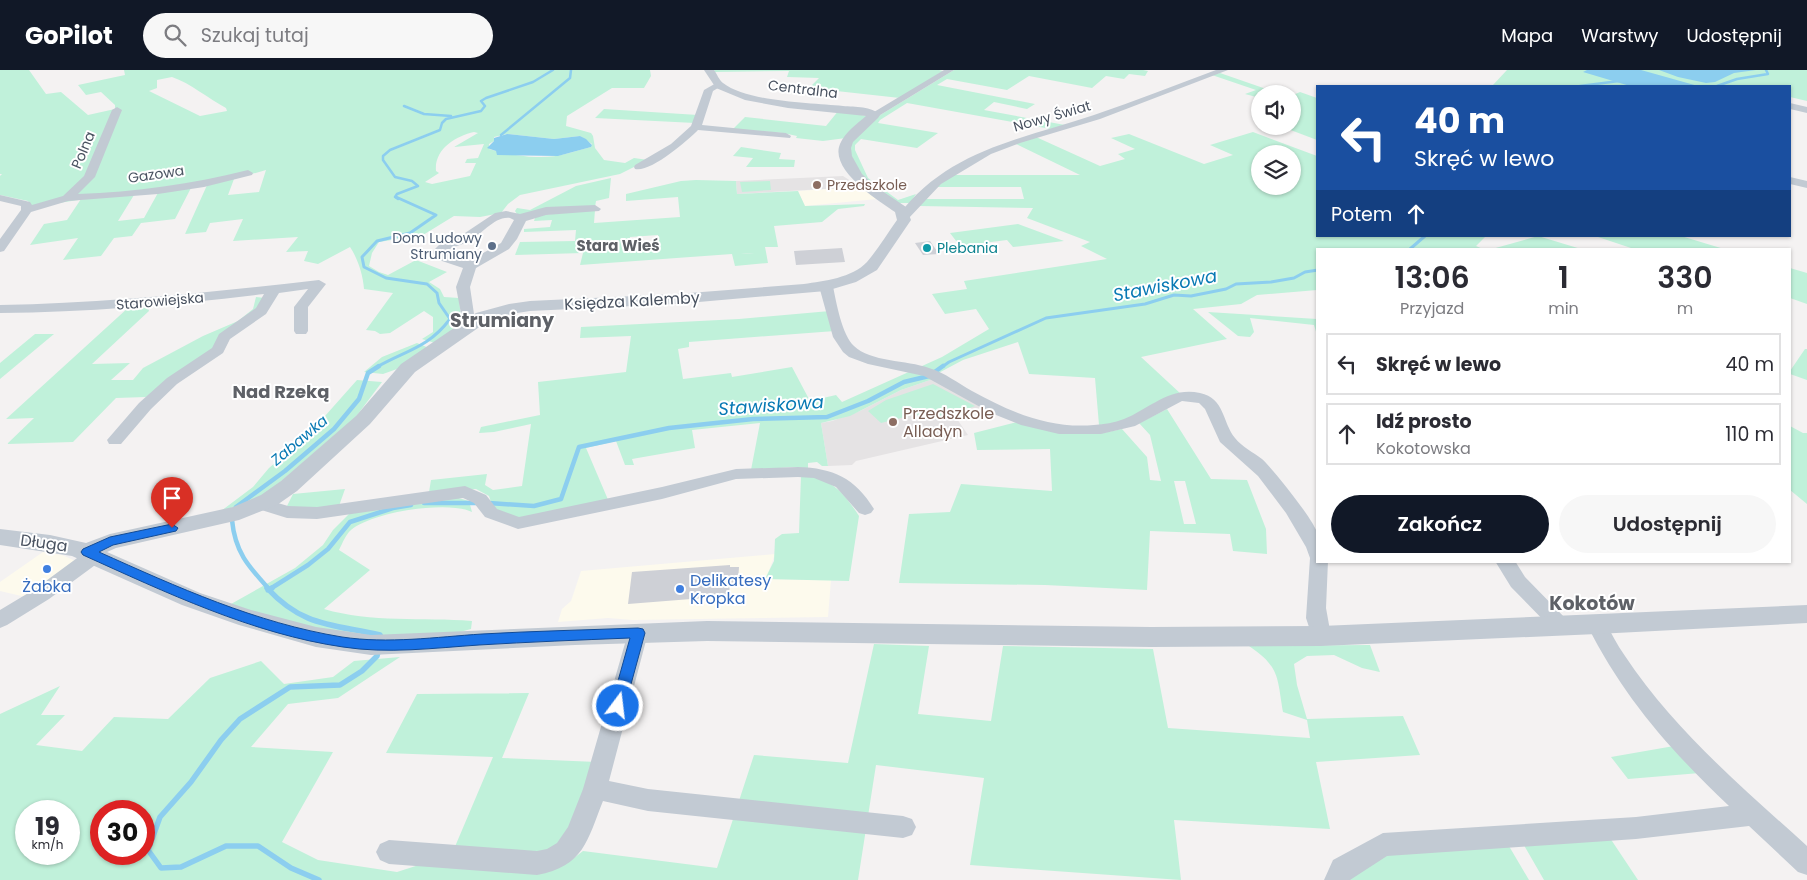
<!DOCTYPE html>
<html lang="pl">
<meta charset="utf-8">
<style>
body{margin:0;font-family:Poppins,sans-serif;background:#f7f7f7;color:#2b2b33;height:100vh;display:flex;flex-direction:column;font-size:19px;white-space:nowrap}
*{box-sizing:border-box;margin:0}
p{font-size:16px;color:#7c7c81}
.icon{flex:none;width:28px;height:28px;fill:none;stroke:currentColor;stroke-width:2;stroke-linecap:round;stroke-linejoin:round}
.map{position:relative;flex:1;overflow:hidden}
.panel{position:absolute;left:1316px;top:178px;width:475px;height:315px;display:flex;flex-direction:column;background:#fff;border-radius:0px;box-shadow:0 1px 4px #0004}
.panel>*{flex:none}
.banner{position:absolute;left:1316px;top:15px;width:475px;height:152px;border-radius:0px;box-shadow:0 1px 4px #0004;background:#1a4fa0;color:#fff;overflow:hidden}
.tools{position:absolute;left:1251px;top:15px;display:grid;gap:10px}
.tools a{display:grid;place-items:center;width:50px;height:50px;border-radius:50%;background:#fff;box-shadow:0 1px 4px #0004;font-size:25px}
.speed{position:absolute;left:15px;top:730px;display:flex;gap:10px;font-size:25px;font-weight:700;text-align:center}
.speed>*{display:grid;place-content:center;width:65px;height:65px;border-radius:50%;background:#fff;box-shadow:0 1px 4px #0004;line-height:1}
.speed small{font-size:12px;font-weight:400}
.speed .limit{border:8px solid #d22;background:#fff;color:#111}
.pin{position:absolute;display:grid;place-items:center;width:42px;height:42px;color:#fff;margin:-51px -21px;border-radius:50% 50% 50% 0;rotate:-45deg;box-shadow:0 0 5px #0007}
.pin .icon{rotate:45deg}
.me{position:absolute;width:55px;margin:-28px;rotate:15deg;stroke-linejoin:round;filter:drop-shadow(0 0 4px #0008)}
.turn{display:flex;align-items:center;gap:18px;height:105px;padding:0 15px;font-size:22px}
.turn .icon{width:65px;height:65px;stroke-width:2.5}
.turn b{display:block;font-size:35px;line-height:42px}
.then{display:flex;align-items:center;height:48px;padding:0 15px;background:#0003;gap:10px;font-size:19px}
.eta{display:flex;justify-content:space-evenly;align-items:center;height:85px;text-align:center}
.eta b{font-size:30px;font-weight:600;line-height:35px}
.primary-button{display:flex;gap:10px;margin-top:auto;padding:10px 15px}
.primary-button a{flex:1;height:58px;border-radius:30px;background:#111827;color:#fff;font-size:20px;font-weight:600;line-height:58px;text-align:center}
.primary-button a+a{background:#f7f7f7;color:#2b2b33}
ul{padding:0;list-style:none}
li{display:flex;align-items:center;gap:15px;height:62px;margin:0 10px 8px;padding:0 5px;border:2px solid #e1e1e2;border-radius:0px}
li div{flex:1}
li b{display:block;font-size:19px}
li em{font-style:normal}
header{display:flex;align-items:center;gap:30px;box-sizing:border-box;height:70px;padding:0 25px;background:#111827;color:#fff}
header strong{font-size:24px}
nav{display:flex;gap:28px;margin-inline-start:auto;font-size:18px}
.search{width:350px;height:45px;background:#f7f7f7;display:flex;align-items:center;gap:12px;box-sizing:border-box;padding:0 18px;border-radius:28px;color:#7c7c81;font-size:19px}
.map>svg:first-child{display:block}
.commercial{fill:#fdfaed}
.education{fill:#e5e3e4}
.green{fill:#c0f1da;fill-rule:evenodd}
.water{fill:#8cceef}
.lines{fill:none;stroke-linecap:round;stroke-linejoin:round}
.stream-far3{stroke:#8cceef;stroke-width:2.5}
.stream-far2{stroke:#8cceef;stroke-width:3}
.stream-far1{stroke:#8cceef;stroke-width:4.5}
.stream{stroke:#8cceef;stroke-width:5.5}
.building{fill:#ced0d6}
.minor{fill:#c2cad3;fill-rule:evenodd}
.tertiary{fill:#c2cad3;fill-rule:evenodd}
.route{fill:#1a73e8;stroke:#114b97}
.education-dot{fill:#8d6e63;stroke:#fff;stroke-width:2}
.service-dot{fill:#5c6f8a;stroke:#fff;stroke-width:2}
.culture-dot{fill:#0f9aa8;stroke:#fff;stroke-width:2}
.shop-dot{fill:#3f7fe0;stroke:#fff;stroke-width:2}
.labels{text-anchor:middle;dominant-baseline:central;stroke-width:4;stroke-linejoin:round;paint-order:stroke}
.far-street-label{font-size:14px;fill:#495260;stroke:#fff}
.far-education-label{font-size:14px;fill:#785e54;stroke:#fff;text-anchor:start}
.far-service-label{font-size:14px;fill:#4e5e75;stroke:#fff;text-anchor:end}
.far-culture-label{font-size:14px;fill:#0d838f;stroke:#fff;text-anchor:start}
.far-neighbourhood-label{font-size:15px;font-weight:bold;fill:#5e6167;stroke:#fff}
.far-water-label{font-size:15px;font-style:italic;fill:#0879b4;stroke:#fff}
.street-label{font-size:16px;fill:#495260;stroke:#fff}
.education-label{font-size:16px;fill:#785e54;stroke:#fff;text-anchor:start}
.shop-label{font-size:16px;fill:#366cbe;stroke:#fff;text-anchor:start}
.water-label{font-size:18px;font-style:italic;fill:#0879b4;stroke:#fff}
.neighbourhood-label{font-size:18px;font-weight:bold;fill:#5e6167;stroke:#fff}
.quarter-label{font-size:19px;font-weight:bold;fill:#5e6167;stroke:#fff}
</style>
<header>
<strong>GoPilot</strong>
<div class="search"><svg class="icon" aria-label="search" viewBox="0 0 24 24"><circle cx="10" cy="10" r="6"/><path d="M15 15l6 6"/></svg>Szukaj tutaj</div>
<nav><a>Mapa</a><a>Warstwy</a><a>Udostępnij</a></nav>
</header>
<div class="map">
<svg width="1807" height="810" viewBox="0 0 1807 810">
<rect width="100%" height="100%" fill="#f4f2f2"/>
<path class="commercial" d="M860,117l17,12 -72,7 -7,-15z
M43,482l19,3 16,7 -48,36 -30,-7v-9z
M775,484l-9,25 65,1 -3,37 -195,3 -25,-2 -50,4 4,-13 9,-8 10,-30z"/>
<path class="education" d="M843,106l17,11 -123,7 -1,-13z
M933,309l52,28 -23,5 -7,4 13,19 -112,26 -4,4 -24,1 -7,-43 11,-2 28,-10 41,-21z"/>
<path class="green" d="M0,0h29l17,24 15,-2 27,23 27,-6v-4l-14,-13 -15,3 -8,-10 47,-10 -1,-5h526l1,6 -7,12h-32l-45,28 -1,10 25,7 2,3 2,12 9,12 21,3 9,-5 14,2 -28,14 -100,21 -12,9 -7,9 -21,4 -26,-1 -31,19 -44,7 -7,11 -3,13 10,6 9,3 28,-15 31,12 -18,10 11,7 4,8 15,1 2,21 -13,15 -13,9 -13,-4 11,-7v-15l-9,-6 -34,22 -10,1 -5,-3 -9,-1 27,-37 -29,-4c-1,-14 -6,-30 -14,-42l-32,17 -14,-3 4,-10 -22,1 12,-15 -65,4 10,-22 -33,4 -4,9 -21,2 23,-51h-17l-159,24 -4,-6 -28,-6v-19l2,-2h-2zM172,7c18,6 37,22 54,31l1,3 -27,5 -51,-25 8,-3v-8zM474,62l4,1 -24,14 30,-3 -6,14 -11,1 -2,4h11l-6,13 -38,8 -7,-2 14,-9 -3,-2c-2,-22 20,-35 38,-39zM507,64l47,5 26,-3 12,8 -1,3c-20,5 -33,11 -55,10 -12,0 -23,-4 -35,-2l-5,-4 -7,-2v-5l5,-3v-4zM266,100l-7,22 -31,3 6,-16z
M714,0h225l4,1 -43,27 -91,-10 10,-10 -32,-1 2,-6 -74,1z
M954,0h189l5,1 -3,5 -16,-2 -5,5 -18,-3 -14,12 -63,-12 -22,14 -60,-11 -10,6 98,19 -8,5 -33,-7 -10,8 81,15 -14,4 -144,-26 -27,17 -2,3 60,10 -21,15 -56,-9 -6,6v5l13,28 30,22 18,-6 -6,9h-11l-35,-25 -8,-12 -6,-14 1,-9 26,-26z
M1507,0h300v31l-17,-4v-11h-298z
M1220,3l61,21h-21v4l-15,-4 11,-4 -44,-15z
M1300,22l17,6v42l-37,-14h12l1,-31z
M604,39l94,6 -3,8 -100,-5z
M839,40l31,7 -24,21 -23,3 -27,-3 1,-2 -14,-3 -50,-4 12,-12 81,9z
M1253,62l64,24 1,80h168l-10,10 7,3h-165l-1,41 -60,5 -16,9 -48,5 34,30 -86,18 40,37 -63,29 -19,2 -4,-47 -66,-4 -11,-32 -55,18 -32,17 2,2 -32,11 -51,26 -29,7 7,43h-6l-5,-4 -9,1v5l-15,-1 -42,3 9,-47 -68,7 3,18 -63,11 2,6h-9l-9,-24 -30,7 23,54 -90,19 -26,-13 -4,-12 -13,-7 -47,3 2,-12 56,-6 -2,11 8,5 29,-4 9,-62 -37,8 -15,1 2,-6 59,-12 -2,-33 88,-10 5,-36 -51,2 1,-11 158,-8 91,-8 5,20 -146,11v5l-11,2 5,30 48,-6 1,4 60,-10 18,34 26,-6 6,7 100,-45 47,-28 -13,-20 -31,5 -13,-20 35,-5 -3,-8 143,-22 -26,-13 9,-4 -63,-24 6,-10 -114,-2 5,-7h100l-3,-12h-85l17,-12h127l-66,-32 22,-6 64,29 25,-7 -7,-5 17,-5 -24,-11 18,-4 75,30 29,-9 -23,-10zM1260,84h32v32h-32z
M741,77l40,6 -2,6 16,1 -1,7h-48l7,-9 -20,-2z
M611,108l-2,20 -13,3 -1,6 -71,9 -7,-2 -2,-3 2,-3 13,2 46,-24z
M696,110l40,1 1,13 61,-3 7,15 60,-2 -1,2 -26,3 -16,13 -48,4 4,21h-13l1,5 -25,2 25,-2 2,11 -33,3 -3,-12 -152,11 3,-12 -68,2 5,-13 55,-1 1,-11 -52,2v-3l26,-2 2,-7 -18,1 1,-3 -4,-2 64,-6 -1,13 86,-6 -2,-20 -52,4v-7l55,-13zM658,165l-1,13 -29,2 2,-13z
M770,111l1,9 -29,2 -2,-10z
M192,116l-17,33 -34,4 -9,13 -18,2 -13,18 -38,4 15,-22 -48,7 14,-21 23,-4 14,-21 53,-4 -16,26 26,-3 15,-27z
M1018,154l46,17 -51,6 -6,-7 -47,6 -10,-13z
M1538,166l43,13h-89z
M1595,166h86l43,13h-90z
M1790,198l17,5v31l-17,-6z
M256,227l9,1 -5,10 -48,43 -66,46 -30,1 -43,44 -66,2 27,-26 -28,1 123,-112 19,1 1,3 -57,53 38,-1 -19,17h22l10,-12 60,-32 35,-15 15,-12z
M1208,242l109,7v16l-3,-10 -64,-7 4,14 -4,5 -12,-1z
M35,264h19l-54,45v-16z
M417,273l12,5 -32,21 -14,5 -19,-2 18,-15z
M1805,279h2v31l-17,-6v-3z
M357,310l25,2 -27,36 -83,71 -19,12 -32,10 32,-24 16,-19 40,-34z
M933,314l42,22 -27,10 -35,-1 -32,8 -13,-12 18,-11z
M1167,339l44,70 36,1 19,49 1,25 -34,-3 -3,-17 -80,-3 -3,59 -102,-5 -146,-2 10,-69 41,-2 11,-28 91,7 -2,-42 -73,1 -3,-17 43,-11 45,11h41l19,-4 25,28 3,23 11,1 -11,-46 -11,-12zM1174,411h11l11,43h-12z
M1790,356l13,7h4v71l-17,-14z
M801,405c31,4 41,15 58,41l-10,65 -84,-2 9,-18 1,-22 7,-5 17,-1z
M345,419l-6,17 -54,4 8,-16z
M448,425l21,6 3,11c-24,-12 -100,0 -121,18 -5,4 -9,14 -12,20l31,20 -46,39c47,14 99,8 148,12l-1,8 -15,4 -61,3 -52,-1 -57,-13 -55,-18 64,-36 28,-23 10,-15 18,-18z
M874,574l55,2 -11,68 73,7 12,-75 150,3 15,79 142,10 -3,-18 -24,-8c-6,-35 -3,-45 -34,-66l121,-1 10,27 -18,-4 -28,-13 -27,1 -13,8 3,21 10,34 96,-3 17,39 -104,7 14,67 -156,-9 7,60 -211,-15 14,-87 -108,-13 -18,115h-858v-166l60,-28 -19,29h24l-29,30 46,6 32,-34 54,2 42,-41 51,-17 23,23 49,-7 21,-16 46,-4 -62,41 -50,6 -37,43 82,5 -51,90 36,18 79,12 28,-9 145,-2 13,-10 134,17 37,-113 94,8zM26,741h43v43h-43zM101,741h43v43h-43z
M529,623l-27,65 95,4 -29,80 -13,12 -101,-5 39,-92 -107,-4 31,-59z
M1674,676l26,27 -72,6 -17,-22z
M1610,768l28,42h-94l-23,-40z
M1506,771l23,39h-182l44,-30z"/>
<path class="water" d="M1587,0h54l57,16h-68l-47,-14z
M1659,0h97l-22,3 -19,9 -9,1 -28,-6z
M507,64l47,5 26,-3 6,3 6,6 -1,2 -33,9 -61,-1 -1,-4 -9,-3 7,-7v-3z"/>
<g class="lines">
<path class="stream-far3" d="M1580,16l39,-5
M1717,16l20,-7 31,-5 -2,-4
M404,36l20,8 27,2
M501,65l69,-57 1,-8
M398,129l-3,-2 2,-3 21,-8 -6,-5 -17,-4 -12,-17v-4l7,-6 50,-20 2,-7 4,-4 35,-8 4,-5 -4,-5 5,-3 47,-16 20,-12"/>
<path class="stream-far2" d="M1410,179l15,-13
M377,297c30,-17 51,-19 73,-48l-11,-16 -2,-10 -10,-9 -41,-6 -22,-11 -2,-10 15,-16 33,-8 26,-18 -40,-18
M942,297l7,-5 97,-44 99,-14 29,-9 17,1 35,-7 10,-5 35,-2 23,-4 11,-6 13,-2"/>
<path class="stream-far1" d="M424,433h55
M489,433l45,3 27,-7 18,-52 90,-19 84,-9 74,-2 41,-16 36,-19 25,-6 14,-10
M236,437l49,-36 49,-42 25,-30 9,-26 11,-7
M232,450c3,32 16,46 37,69
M270,519l38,-24 20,-16 22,-27 43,-14 18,-3"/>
<path class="stream" d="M267,518c36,39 65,36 113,47l1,2
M268,520l4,-2
M319,810l-28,-12 -33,-22h-32l-45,21 -20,1 -13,-18 12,-33 31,-35 30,-42 19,-21 50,-32 50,-2 22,-14 15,-15 2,-7"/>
</g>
<path class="building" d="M930,171l9,13 -16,1 -8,-12z
M842,178l3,14 -49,3 -2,-14z
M730,495v2h9l-1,15 -8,1 -1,13 -101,8 4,-32z"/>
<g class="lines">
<path class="minor" d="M944,0h10l-77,47 -3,1 -5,-3z
M1216,0h12l-128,49 -80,24 -29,11 -50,30 -33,35h-8l-2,-3c49,-66 124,-77 196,-101 41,-14 81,-30 122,-45z
M718,12l5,3 -10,6 -11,34 84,8 5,3 -1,2 -92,-8c-11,11 -48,43 -63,39l-1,-2 1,-2 36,-21 20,-18 13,-36z
M1790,33l17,4v6l-17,-4z
M117,37l5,3 -27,67 -17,17c57,-2 114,-10 170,-24l5,3 -1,2 -48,12 -46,7 -90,7 -37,11 -27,39 -4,1v-13l21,-29v-4l-21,-5v-6l30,7 2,3 31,-9 21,-20 28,-66z
M1790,107l17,4v7l-17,-4z
M595,135l6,4 -2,2 -53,4 -20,6 -9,18 -8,10 -33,19 -6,19 4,27 7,7 -2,3 -5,1 -12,-6 -6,-32 7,-19 -24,-8 -7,-8 8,-8 22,-9 33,-22 11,-2 14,3 26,-7zM510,148l4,2 -13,23 -32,18 -24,-9c7,-5 15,-7 23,-10 14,-7 26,-26 42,-24z
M319,210l7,4 -18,23v24l-2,3h-10l-2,-3v-24l14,-18 -29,4 -13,21 -36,25 -7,14 -46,31 -26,25 -30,35h-12l-2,-4 32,-37 28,-25 45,-30 7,-14 37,-26 8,-14c-88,11 -176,18 -264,19v-8c107,-2 213,-13 319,-25z
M826,212l7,4c3,16 9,49 21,60 16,16 53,14 75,22 16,5 29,15 43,23 38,21 78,38 122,34 10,-1 20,-2 30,-6 25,-10 46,-33 76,-26 25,5 22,29 35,45 7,9 18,14 27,21 11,10 53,62 56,76 1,8 0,18 0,26h10l-2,47 5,28 -3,6 -7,2 -7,-2 -8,-24 4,-60 -4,-11 -20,-34 -28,-37 -38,-34 -15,-33 -6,-6 -17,-2 -47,25 -34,8h-42l-38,-9 -30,-12 -67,-37 -56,-12 -19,-7 -6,-5 -10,-15 -14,-51z
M798,397c35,1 57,11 76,42l-3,4 -6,2 -6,-2 -23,-26 -22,-9 -16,-1 -62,2 -74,20 -144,30 -33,-12 -11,-14 -11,-5 -146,21 -30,-1 -32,-10 -3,-4 3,-4 6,-2 27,8 29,1 148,-21 21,9 11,14 22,8 143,-30 74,-18z
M95,478l7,2 3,5 -3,5 -53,39 -42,26 -7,3v-18l35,-21 53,-39z
M1495,491h20l10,16 43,44 3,5 -3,5 -7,3 -7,-3 -43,-44z
M1597,547l7,3c7,12 13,25 21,36 49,74 117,131 182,190v29l-9,-3 -49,-46 -113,13 -249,17 -37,24h-26l9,-20 50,-27 253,-16 93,-11c-59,-56 -105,-108 -142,-181l3,-5z
M638,555l7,2 3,6 -39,148 39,8 255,27 9,3 4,8 -4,8 -9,3 -255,-27 -45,-10c-16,40 -19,65 -66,74l-148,-11 -9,-4 -4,-8 4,-8 9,-4 148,11 10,-2 10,-6 11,-16 15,-38 45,-156 3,-6z"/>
<path class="tertiary" d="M704,0h10c3,4 5,10 9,13 24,19 89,20 120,23 12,1 29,0 37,9l-2,3 -25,24 -2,6 1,8 10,18 13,12 31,21 5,13 -34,50 -21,12 -30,9 -150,13 -146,7 -19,3 -23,7 -73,51 -45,52 -73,67 -20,14 -38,15 -123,28 -9,4 93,41 51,17 65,17 55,8 336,-14 444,6 170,-1 486,-21v18l-210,11 -276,12 -170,1 -444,-6 -132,4 -204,10 -55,-8 -77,-22 -57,-20 -110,-49 -72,-11v-16l50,6 36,8 24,-9 123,-27 28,-12 20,-14 75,-65 45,-52 75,-51 33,-9 21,-3 146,-7 128,-10c20,-3 48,-6 63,-22 11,-13 20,-28 30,-42l-2,-8c-16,-11 -66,-42 -55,-68 5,-12 17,-20 26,-28l-78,-8 -43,-8 -29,-12z"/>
</g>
<path class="route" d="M172,454l6,4 -2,3 -63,14 -14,7c78,35 157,71 243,85 46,7 94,0 140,-3 52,-3 104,-4 156,-6l5,1 2,4 -20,73 -2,4 -5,2 -5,-2 -2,-4 19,-68c-51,2 -101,4 -151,7 -45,3 -91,9 -136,2 -90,-13 -178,-55 -260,-92l-2,-3 2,-3 27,-12z"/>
<g class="education-dot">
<circle cx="817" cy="115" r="5"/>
<circle cx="893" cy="352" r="5"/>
</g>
<circle class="service-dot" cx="492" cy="176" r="5"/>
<circle class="culture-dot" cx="927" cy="178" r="5"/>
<g class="shop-dot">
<circle cx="47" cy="499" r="5"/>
<circle cx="680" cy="519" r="5"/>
</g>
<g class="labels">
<g class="far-street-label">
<text transform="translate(803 19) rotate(7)">Centralna</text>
<text transform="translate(1052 46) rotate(-16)">Nowy Świat</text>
<text transform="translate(83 80) rotate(-67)">Polna</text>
<text transform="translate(156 104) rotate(-8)">Gazowa</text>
<text transform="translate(160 231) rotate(-5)">Starowiejska</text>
</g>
<g class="far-education-label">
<text x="827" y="115">Przedszkole</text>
</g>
<g class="far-service-label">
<text x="482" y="168">Dom Ludowy<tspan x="482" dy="16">Strumiany</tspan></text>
</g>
<g class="far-culture-label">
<text x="937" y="178">Plebania</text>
</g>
<g class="far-neighbourhood-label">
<text x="618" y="175">Stara Wieś</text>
</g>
<g class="far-water-label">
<text transform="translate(299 370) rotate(-40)">Zabawka</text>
</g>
<g class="street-label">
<text transform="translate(632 231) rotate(-3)">Księdza Kalemby</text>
<text transform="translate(44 473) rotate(8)">Długa</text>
</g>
<g class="education-label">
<text x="903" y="343">Przedszkole<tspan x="903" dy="18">Alladyn</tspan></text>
</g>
<g class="shop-label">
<text x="690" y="510">Delikatesy<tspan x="690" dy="18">Kropka</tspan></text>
<text x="47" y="516" text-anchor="middle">Żabka</text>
</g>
<g class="water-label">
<text transform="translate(1165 215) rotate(-11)">Stawiskowa</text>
<text transform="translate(771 335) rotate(-4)">Stawiskowa</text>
</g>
<g class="neighbourhood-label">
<text x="281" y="321">Nad Rzeką</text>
</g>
<g class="quarter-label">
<text x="502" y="250">Strumiany</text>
<text x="1592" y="533">Kokotów</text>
</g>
</g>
</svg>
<div class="tools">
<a><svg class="icon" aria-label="sound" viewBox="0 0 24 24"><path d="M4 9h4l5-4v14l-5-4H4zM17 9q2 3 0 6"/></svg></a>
<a><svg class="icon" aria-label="layers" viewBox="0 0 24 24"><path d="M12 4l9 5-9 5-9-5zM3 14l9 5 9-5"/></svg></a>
</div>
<div class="speed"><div>19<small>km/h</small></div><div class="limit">30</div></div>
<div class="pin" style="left:172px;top:458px;background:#d93025"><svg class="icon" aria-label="arrive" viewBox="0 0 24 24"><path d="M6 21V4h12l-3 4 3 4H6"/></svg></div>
<svg class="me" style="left:618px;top:636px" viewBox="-20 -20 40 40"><circle r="17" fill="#1a73e8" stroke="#fff" stroke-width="3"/><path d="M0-11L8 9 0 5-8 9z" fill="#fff"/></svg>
<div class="banner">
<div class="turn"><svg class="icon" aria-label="left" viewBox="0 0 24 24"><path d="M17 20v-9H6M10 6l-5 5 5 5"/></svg><div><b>40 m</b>Skręć w lewo</div></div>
<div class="then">Potem<svg class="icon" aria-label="ahead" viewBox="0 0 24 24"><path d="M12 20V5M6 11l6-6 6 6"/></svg></div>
</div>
<section class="panel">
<div class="eta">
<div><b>13:06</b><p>Przyjazd</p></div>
<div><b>1</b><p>min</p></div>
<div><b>330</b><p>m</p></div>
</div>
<ul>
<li><svg class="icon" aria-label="left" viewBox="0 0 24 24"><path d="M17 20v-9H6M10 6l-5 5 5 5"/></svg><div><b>Skręć w lewo</b></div><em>40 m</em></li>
<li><svg class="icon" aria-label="ahead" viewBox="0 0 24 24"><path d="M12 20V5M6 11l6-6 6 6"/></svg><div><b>Idź prosto</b><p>Kokotowska</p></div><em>110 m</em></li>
</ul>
<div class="primary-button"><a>Zakończ</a><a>Udostępnij</a></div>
</section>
</div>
